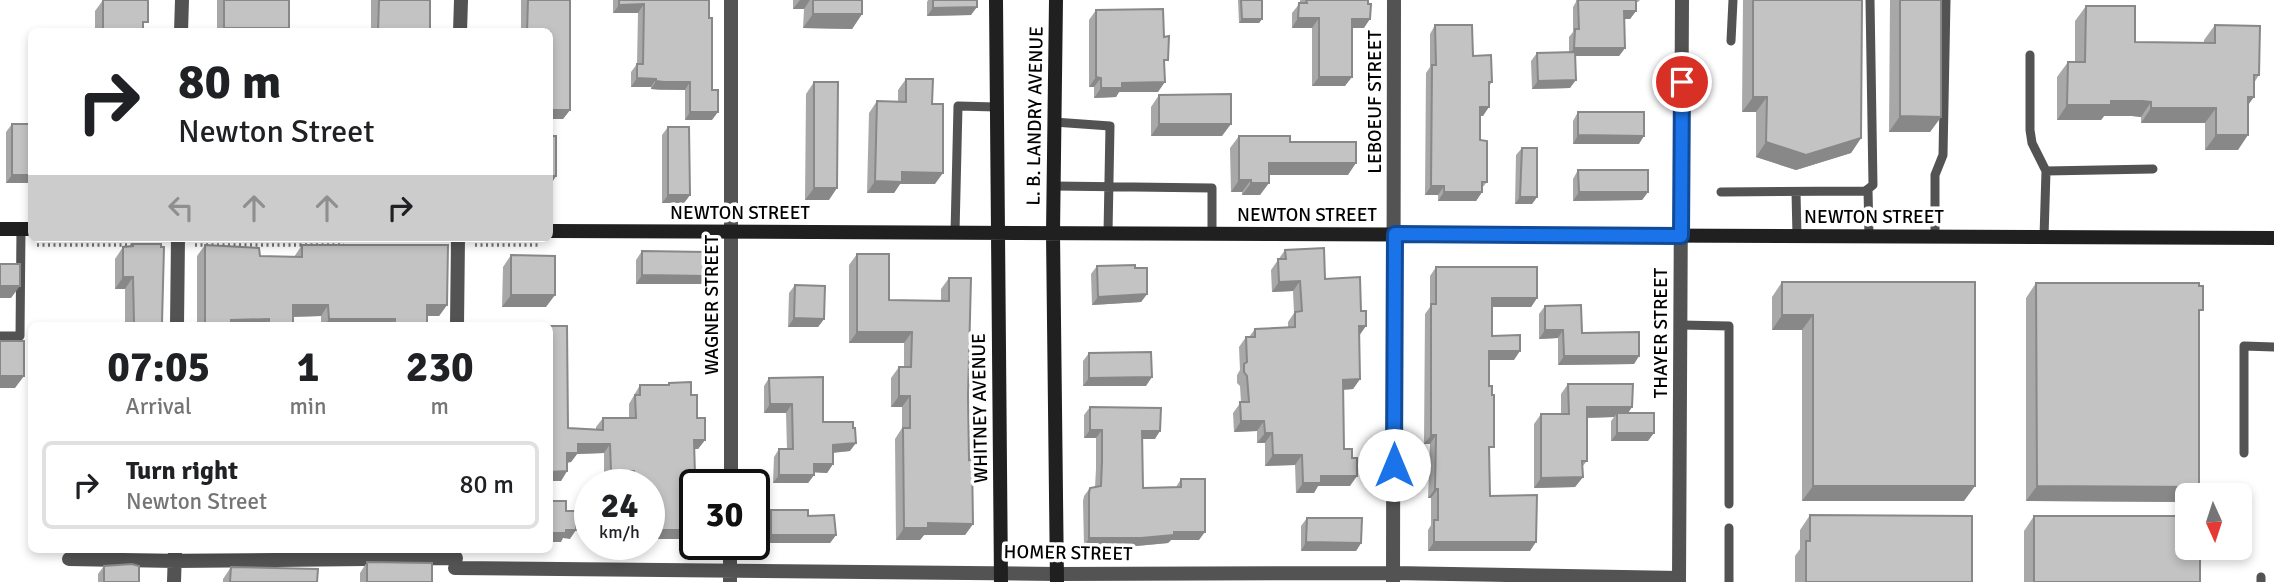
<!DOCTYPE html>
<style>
body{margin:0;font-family:Signika,sans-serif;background:#f2f2f2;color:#202124;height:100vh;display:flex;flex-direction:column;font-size:26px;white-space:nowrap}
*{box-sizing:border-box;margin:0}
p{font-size:23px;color:#757577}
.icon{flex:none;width:38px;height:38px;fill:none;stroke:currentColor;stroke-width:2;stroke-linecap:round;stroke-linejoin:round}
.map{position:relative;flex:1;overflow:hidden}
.details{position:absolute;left:28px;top:322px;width:525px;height:231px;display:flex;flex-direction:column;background:#fff;border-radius:10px;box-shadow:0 4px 10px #0003}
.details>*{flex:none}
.banner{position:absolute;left:28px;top:28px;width:525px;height:214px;border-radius:10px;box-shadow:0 4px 10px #0003;background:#fff;color:#202124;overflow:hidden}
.needle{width:46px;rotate:177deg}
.tools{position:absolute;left:2175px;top:483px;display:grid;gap:14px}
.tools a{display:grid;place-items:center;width:77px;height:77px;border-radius:10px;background:#fff;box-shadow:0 4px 10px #0003;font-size:35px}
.speed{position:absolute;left:574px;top:469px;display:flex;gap:14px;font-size:35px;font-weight:700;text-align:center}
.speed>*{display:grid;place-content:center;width:91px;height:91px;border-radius:50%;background:#fff;box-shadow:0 4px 10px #0003;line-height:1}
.speed small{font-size:18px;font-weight:400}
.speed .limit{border:4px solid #111;border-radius:10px;background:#fff;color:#111}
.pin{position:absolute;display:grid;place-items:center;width:60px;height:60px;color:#fff;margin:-30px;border:4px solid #fff;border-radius:50%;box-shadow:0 2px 7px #0007}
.me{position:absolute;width:77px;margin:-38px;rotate:0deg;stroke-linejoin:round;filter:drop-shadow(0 0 5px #0008)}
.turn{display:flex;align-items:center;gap:24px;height:147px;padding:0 35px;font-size:32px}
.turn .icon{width:91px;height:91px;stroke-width:2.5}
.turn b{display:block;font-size:49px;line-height:60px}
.lanes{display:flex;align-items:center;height:66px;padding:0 35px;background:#0003;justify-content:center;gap:35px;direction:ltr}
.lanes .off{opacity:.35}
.eta{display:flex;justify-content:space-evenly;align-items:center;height:119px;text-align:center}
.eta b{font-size:42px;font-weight:800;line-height:49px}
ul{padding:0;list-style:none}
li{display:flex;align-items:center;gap:21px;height:88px;margin:0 14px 10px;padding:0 21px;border:4px solid #e0e0e0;border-radius:10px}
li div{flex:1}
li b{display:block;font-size:26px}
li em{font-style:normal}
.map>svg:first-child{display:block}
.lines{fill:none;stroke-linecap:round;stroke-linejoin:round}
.path{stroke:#757575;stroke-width:3.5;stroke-dasharray:2 3.5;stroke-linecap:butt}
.lane{stroke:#535353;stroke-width:9}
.street{stroke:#535353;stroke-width:14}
.secondary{stroke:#202020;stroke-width:14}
.wall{fill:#a8a8a8}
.shaded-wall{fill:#888}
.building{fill:#c3c3c3;stroke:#888;stroke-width:2}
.route-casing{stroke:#114b97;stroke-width:18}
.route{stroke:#1a73e8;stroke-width:12}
.labels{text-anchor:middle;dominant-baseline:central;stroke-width:7;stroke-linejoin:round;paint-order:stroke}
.street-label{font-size:19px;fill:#000;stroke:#fff}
</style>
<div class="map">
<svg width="2274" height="582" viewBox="0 0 2274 582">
<rect width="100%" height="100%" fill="#fff"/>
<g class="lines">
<path class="path" d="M37,245h97
M195,245h149
M475,245h65"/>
<path class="lane" d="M1731,41l2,-41
M2030,55v75l2,13 14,28 -2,66
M1054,122l56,4 -2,107
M2046,171l107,-2
M1054,186l158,2v46
M1721,192l144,-1 3,-2
M1796,192l1,44
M955,233l3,-127 38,1
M1869,236l-1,-47 5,-4 -3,-185
M1935,237v-62l8,-20 3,-155
M1681,325l48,1v178
M0,336h20l1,-107
M2244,453v-107l30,1
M2261,577v5
M1729,582v-54"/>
<path class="street" d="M181,32l1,-32
M460,32l1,-32
M177,326l1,-88
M457,326l1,-88
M731,485v-485
M69,559l106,2 281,-3
M455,568l602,6 336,-1 286,5
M1393,581l1,-581
M174,582l1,-32
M730,582v-38
M1679,582l3,-582"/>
<path class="secondary" d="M996,0l5,582
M1056,0l-3,233 4,349
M0,229h32
M550,231l1724,7"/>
</g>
<path class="wall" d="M103,0l40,30v2h-48v-21z
M217,0h72l-3,32h-69z
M371,0h59v32h-59z
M521,0h49v110l-7,9h-13v-87h-29z
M613,0h96l3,120h-27v-30h-26l-8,-1v-2h-20v-15l6,-8 1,-51h-25z
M793,0h69v14l-10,15 -49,-1 1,-19h-11z
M928,0h49l-6,15 -44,1v-14z
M1238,0h24v19l-3,4h-20z
M1300,0h68l-4,28h-12l-7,58h-33v-58h-20v-15l8,-10z
M1576,0h64l-2,2h-2v9l-6,8h-6l1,29 -6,8h-43l-6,32 -38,1 -1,-28 6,-8 32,-1v-15l4,-5v-25l3,-5z
M1743,0h119l-1,138 -10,15 -55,17 -40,-13v-45h-14z
M1890,0h51v117l-11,15h-41z
M2086,6l49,36h69v-2l11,-15 44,50 -5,8 -16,67h-33v-27h-64v-6l-9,-1h-28l-3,4h-44v-43l11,-15h7v-41z
M1096,10l68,56 -6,26h-39l-3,5 -22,1v-11h-5v-67z
M1435,25l38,31 19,26 -3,4 -6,30h-3v24l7,42 -5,6v4l-6,9h-38v-6h-13l1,-122 4,-6v-33z
M906,79l26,25 3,80h-35l-6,9h-27l2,-80 8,-12 21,1v-12z
M814,82l15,118h-24l1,-106z
M1159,95l63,41h-71v-29z
M1578,112l61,32h-66v-23z
M12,124h20l-1,59h-25v-51z
M668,127l22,68 -6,8h-22v-68z
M1239,136l51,6 58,33h-79l-9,20h-18v-3h-11l-1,-44z
M1522,148l15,49 -5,7h-17l1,-49z
M1578,170l70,22 -6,8 -69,1v-22z
M133,244l27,82h-35v-37h-10v-30l8,-12 8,-1z
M205,245l55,11 34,1 8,-12 145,60 -8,11h-12v10h-106v-10l-28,1v9h-96v-70z
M1285,250l40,29 34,56 1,44 -7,10 -10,1 1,59 6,37h-32l-4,7h-18l-1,-28 -30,1v-23h-8v-12l-23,1 -1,-19 8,-11 -1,-16 -3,-3v-8l3,-5 -1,-23 7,-10h3l6,-8 33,-1v-6l6,-9 -1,-22 -21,1 -1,-22z
M642,251l65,25 -6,8h-65v-24z
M857,254l32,46h52v-11l8,-11 19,118 1,64 4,64 -8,11h-41l-4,5h-24l-1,-101 7,-11v-21h-11v-29l8,-11h5v-24h-55v-78z
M511,255l35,52h-44l1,-40z
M1097,266l38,2 12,26 -6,8 -49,3 -1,-31z
M1436,267l101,31 -6,9h-39v29l22,24h-25l1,136 40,55h-102v-21l3,-5v-27h-3l2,-54h-6l1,-130 5,-7v-31z
M1782,282h193l-11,219h-162v-171h-30v-33z
M2036,283l163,33v171l-6,8h-5v7l-162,-1v-203z
M795,285l29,34 -6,8h-30l1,-34z
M1545,306l37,27 57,23 -5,8 -76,1v-27l-19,1v-25z
M550,326l18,102 28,1v-2l7,-9h26v-14l11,-19h27l2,-2 22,12 6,23 8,22 -7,9h-4l-2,90 -43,-54h-21v-4h-24v-28l-27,1 -6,8 -4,1v8l-6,10h-11z
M1089,353l57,33h-63v-25z
M769,378l54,44 27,29 -17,2v11l-6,9 -13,-1v3l-6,8h-35l1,-26 5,-8h8l-1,-36h-22v-27z
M1568,384l64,23 -4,6 20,28h-37v-20l3,-4 -27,1v43l-5,6 1,10 -8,10 -41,1v-64l7,-10h20v-20z
M1090,407l65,32h-13l1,49 33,-1 5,-8 18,61h-28l-3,3 -32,3h-52l-1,-45 1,-5 6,-8 5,-1 1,-18v-31h-12v-23z
M771,510l37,6 28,19 -6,8h-64v-25z
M1810,515l162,67h-177v-26l5,-7v-19z
M2034,516l166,66h-176v-51z
M1307,518l54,25 -5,8h-55v-25z
M367,562l65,20h-72v-9z
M104,566l35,16h-41v-8z
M231,567l86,15h-94v-3z"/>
<path class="shaded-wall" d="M800,0h10l-6,9h-11z
M644,4l-6,9h-25l6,-8z
M977,7l-6,8 -44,1 6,-8z
M1624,11h12l-6,8h-11z
M813,14h49l-10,15 -49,-1z
M1298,18h21l-7,10h-20z
M1242,19h20l-3,4h-20z
M1352,19h18l-6,9h-18z
M224,28h65l-3,4h-64z
M1574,48h51l-6,8h-50z
M1096,77l5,1 -7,9h-5z
M1319,77h33l-7,9h-33z
M637,78l19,1 -5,8h-20z
M1576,80l-6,8 -38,1 6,-8z
M656,81l34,1 -5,8 -34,-1z
M1165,82l-7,10h-39l-3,5 -22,1 7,-10 21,-5z
M1753,97h14l-11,15h-14z
M2248,97h6l-11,15z
M2111,101h31l9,1 -10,15 -9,-1h-28l-3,4h-44l10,-15z
M1480,107h9l-6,9h-9z
M2151,108h65l-11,15h-64z
M550,110h20l-7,9h-13z
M690,112h28l-6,8h-27z
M1900,116l41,1 -11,15h-41z
M1159,124h72l-9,12h-71z
M1578,135l66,1 -5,8h-66z
M2216,135h32l-10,15h-33z
M1861,138l-10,15 -55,17 -40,-13 10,-15z
M1269,163h87l-8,12h-88z
M902,172l41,1 -8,11h-35l-6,9h-27l8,-12z
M12,175h20v7l-1,1h-25z
M550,176h6l-6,10z
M1239,180h12l-9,12h-11z
M1251,183h18l-9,12h-18z
M1431,186h13l-6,9h-13z
M814,188h23l-8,12h-24z
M1444,192h38l-6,9h-38z
M1579,192h69l-6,8 -69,1z
M668,195h22l-6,8h-22z
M1520,197h17l-5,7h-17z
M642,275l65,1 -6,8h-65z
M123,277h10l-8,12h-10z
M1300,281l-7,10 -21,1 7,-10z
M0,286h20l-9,12h-11z
M1147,294l-6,8 -49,3 6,-8z
M511,295h44l-9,12h-44z
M1492,298h45l-6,9h-46z
M293,305h35l-7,11 -36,1z
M427,305h20l-8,11h-20z
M1782,315h31l-11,15h-30z
M794,318l30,1 -6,8h-30z
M269,319l-4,7h-38l4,-6z
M329,319h66l-4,7h-67z
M134,323h28l-2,3h-28z
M1359,326h7l-7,10z
M1545,330h18l-5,8 -19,1z
M857,332h55l-8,11h-55z
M1489,351h31l-6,9h-31z
M1564,356h75l-5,8 -76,1z
M0,376h24l-9,12h-15z
M1152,377l-6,9h-63l6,-8z
M1360,379l-7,10 -17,1 7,-10z
M899,396h11l-8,11h-11z
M770,404h22l-6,9h-22z
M1587,407h45l-7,10 -8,-4 -3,4 -35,1z
M1241,421h23l-7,10 -23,1z
M1090,430h12l-6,8h-12z
M1142,431h18l-5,8h-18z
M1265,433h7l-7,10h-8z
M1617,433h37l-6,8h-37z
M1431,435h5l-6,9h-6z
M694,440h11l-7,9h-10z
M856,443l-6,8 -23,2 6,-8z
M578,444h32l-6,9 -27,1 -6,8 -11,1 7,-10z
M1273,455h29l-7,10 -30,1z
M814,464h19l-6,9 -19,-1z
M567,471l-6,10h-11v-9z
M611,471h23l-6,10h-24z
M779,475h35l-6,8h-35z
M1321,476h36l-7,10h-32l-4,7h-18l7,-10z
M1583,477l-8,10 -41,1 7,-10z
M1813,486h162l-11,15h-162z
M2037,486l162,1 -6,8h-5v7l-162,-1z
M1435,489h3l-7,9h-3z
M928,523l45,1 -8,11h-41l-4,5h-24l8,-12z
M695,527v8l-3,4h-43v-9z
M566,530h10l-6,9 -7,-1 -2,4h-11v-9z
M1174,532h31l-6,8h-28l-3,3 -32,3h-52l5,-8z
M771,535h65l-6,8h-64z
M1306,542l55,1 -5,8h-55z
M1434,542h102l-6,9h-102z"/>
<path class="building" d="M103,0h45v22h-5v10h-40z
M224,0h65v28h-65z
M379,0h51v32h-52z
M528,0h42v110h-20v-78h-23z
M619,0h90v18h3v72h6v22h-28v-30h-26l-8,-1v-2l-19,-1v-14h6l1,-60 -25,1z
M813,0h49v14h-49z
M933,0h44v7l-44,1z
M1241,0h21v19h-20z
M1306,0h62v4h3l-1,15h-18v58h-33v-59h-21l1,-15h8z
M1578,0h58v11h-12l1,37h-51l1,-19h4z
M1753,0h109l-1,138 -55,17 -40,-13 1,-45h-14z
M1900,0h41v117l-41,-1z
M2086,6h49v36l80,1v-18l45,1 -1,49h-5v22h-6v38h-32v-27h-65v-6l-9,-1h-31v4h-44l1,-43h17z
M1163,9l1,28 5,-1 -1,24h-4l1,22 -43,1v5h-21v-10l-5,-1v-67z
M1435,25h37l1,31 18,-1 1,27h-3v25h-9v33l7,1v41h-5v10h-38v-6h-13l1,-121h4z
M1575,52l1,28 -38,1 -1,-28z
M906,79h27l-1,25h11v69l-41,-1v10l-27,-1 2,-80 29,1z
M814,82h24l-1,106h-23z
M1231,94v30h-72v-29z
M1578,112h66v24l-66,-1z
M12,124h20v51h-20z
M668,127h21l1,68h-22z
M550,136h6v40h-6z
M1239,136h51v6h66v21h-87v20h-18v-3h-12z
M1522,148h15v49h-17z
M1578,170h70v22h-69z
M133,244h28v3h3l-2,76h-28l-1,-46h-10v-30l10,-1z
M205,245l54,3 1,8 42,1v-12h146l-1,60h-20v21h-32v-7h-66l-1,-14h-35v21h-24v-7l-38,1v6h-26z
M1324,248l1,31 35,-2 1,34h5v15h-7l1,53 -17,1 1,69h8v9h5v18h-36v7h-18l-1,-28h-29l-1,-22h-7l-1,-12h-23l-1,-19h9l-2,-26 -3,-4v-8l3,-2 -1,-25h9v-8l40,-2v-15l7,-1 -2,-30 -21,1 -1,-23h8l-1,-9z
M642,251l65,1v24l-65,-1z
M857,254h32v46l60,1v-23h22l-3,118 1,64 3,-1 1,65 -45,-1v5h-24l-1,-100h7v-32h-11v-29h12l1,-35h-55z
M511,255l44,1v39h-44z
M0,264h20v22h-20z
M1135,265v3h12v26l-49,3 -1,-31z
M1436,267h101v31h-45v38l28,-1v16h-31v35h3v9h2v52h-5l1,49 47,-1 -1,47h-102v-22h4v-31h-3l1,-54h-5v-131h5z
M1782,282h193v204h-162v-171h-31z
M2036,283h163v3h4v24h-4v177l-162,-1z
M795,285l30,1 -1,33 -30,-1z
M1581,305l1,28 57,-1v24h-75l-1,-26h-18v-24z
M550,326h17l1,102 35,2v-12h33l-1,-23h5v-10h29v-2l22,-1v13h6v23h8v22h-11l1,36 9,1v8h-9v45h-46v-45h-15v-14h-23l-1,-27h-32v9h-11v18l-17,1z
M0,341h24v35h-24z
M1151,352l1,25 -63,1v-25z
M823,377v45h30v6h2l1,15 -23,2v19h-19v11h-35v-26h14l-1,-45h-22l-1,-26z
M1568,384h65l-1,23h-45v54h-5l1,16 -42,1v-64h28z
M1090,407l71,1 -1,23h-18l1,57 38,-1v-8h24v53h-31v3l-33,3h-52v-45l1,-5 11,-2 1,-25v-31h-12z
M1617,413h37v20h-37z
M550,501h16v10h10v19h-10v3h-16z
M771,510h37v6l26,-1 2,20h-65z
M1810,515l162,1v66h-166v-41h4z
M2034,516h154v32h12v34h-166z
M1307,518h55l-1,25 -55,-1z
M367,562l65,1v19h-65z
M132,564l7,2v16h-35v-16z
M231,567l87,2 -1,13h-87z"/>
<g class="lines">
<defs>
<path id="route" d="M1394,465l1,-231 286,2 1,-154"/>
</defs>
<use href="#route" class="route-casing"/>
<use href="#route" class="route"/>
</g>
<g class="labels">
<g class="street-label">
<text transform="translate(1375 102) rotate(-90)">LEBOEUF STREET</text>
<text transform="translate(1035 116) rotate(-89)">L. B. LANDRY AVENUE</text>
<text x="740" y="213">NEWTON STREET</text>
<text x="1307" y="215">NEWTON STREET</text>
<text x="1874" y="217">NEWTON STREET</text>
<text transform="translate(712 305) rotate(-90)">WAGNER STREET</text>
<text transform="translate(1661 333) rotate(-90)">THAYER STREET</text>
<text transform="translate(980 408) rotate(-91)">WHITNEY AVENUE</text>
<text transform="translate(1068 553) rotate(1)">HOMER STREET</text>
</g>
</g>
</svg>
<div class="tools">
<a><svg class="needle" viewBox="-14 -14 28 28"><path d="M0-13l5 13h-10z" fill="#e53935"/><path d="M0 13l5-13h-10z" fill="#757577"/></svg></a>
</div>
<div class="speed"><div>24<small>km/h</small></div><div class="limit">30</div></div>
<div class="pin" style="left:1682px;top:82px;background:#d93025"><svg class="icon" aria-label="arrive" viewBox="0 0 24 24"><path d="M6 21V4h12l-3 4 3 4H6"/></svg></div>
<svg class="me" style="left:1394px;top:465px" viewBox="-20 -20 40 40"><circle r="19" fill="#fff"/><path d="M0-13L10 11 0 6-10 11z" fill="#1a73e8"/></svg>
<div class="banner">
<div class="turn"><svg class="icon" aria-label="right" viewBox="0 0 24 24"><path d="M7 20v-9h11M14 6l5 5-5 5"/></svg><div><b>80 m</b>Newton Street</div></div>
<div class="lanes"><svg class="icon off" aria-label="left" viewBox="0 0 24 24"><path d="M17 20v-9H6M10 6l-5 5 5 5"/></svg><svg class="icon off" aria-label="ahead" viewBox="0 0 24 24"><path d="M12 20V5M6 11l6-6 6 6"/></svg><svg class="icon off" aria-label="ahead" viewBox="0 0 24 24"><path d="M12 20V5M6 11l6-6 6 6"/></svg><svg class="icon" aria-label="right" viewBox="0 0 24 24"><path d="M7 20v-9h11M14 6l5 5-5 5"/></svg></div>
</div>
<section class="details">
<div class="eta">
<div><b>07:05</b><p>Arrival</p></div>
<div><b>1</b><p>min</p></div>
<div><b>230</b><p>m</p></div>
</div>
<ul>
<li><svg class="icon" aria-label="right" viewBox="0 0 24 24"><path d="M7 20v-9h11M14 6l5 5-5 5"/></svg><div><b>Turn right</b><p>Newton Street</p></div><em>80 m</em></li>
</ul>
</section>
</div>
